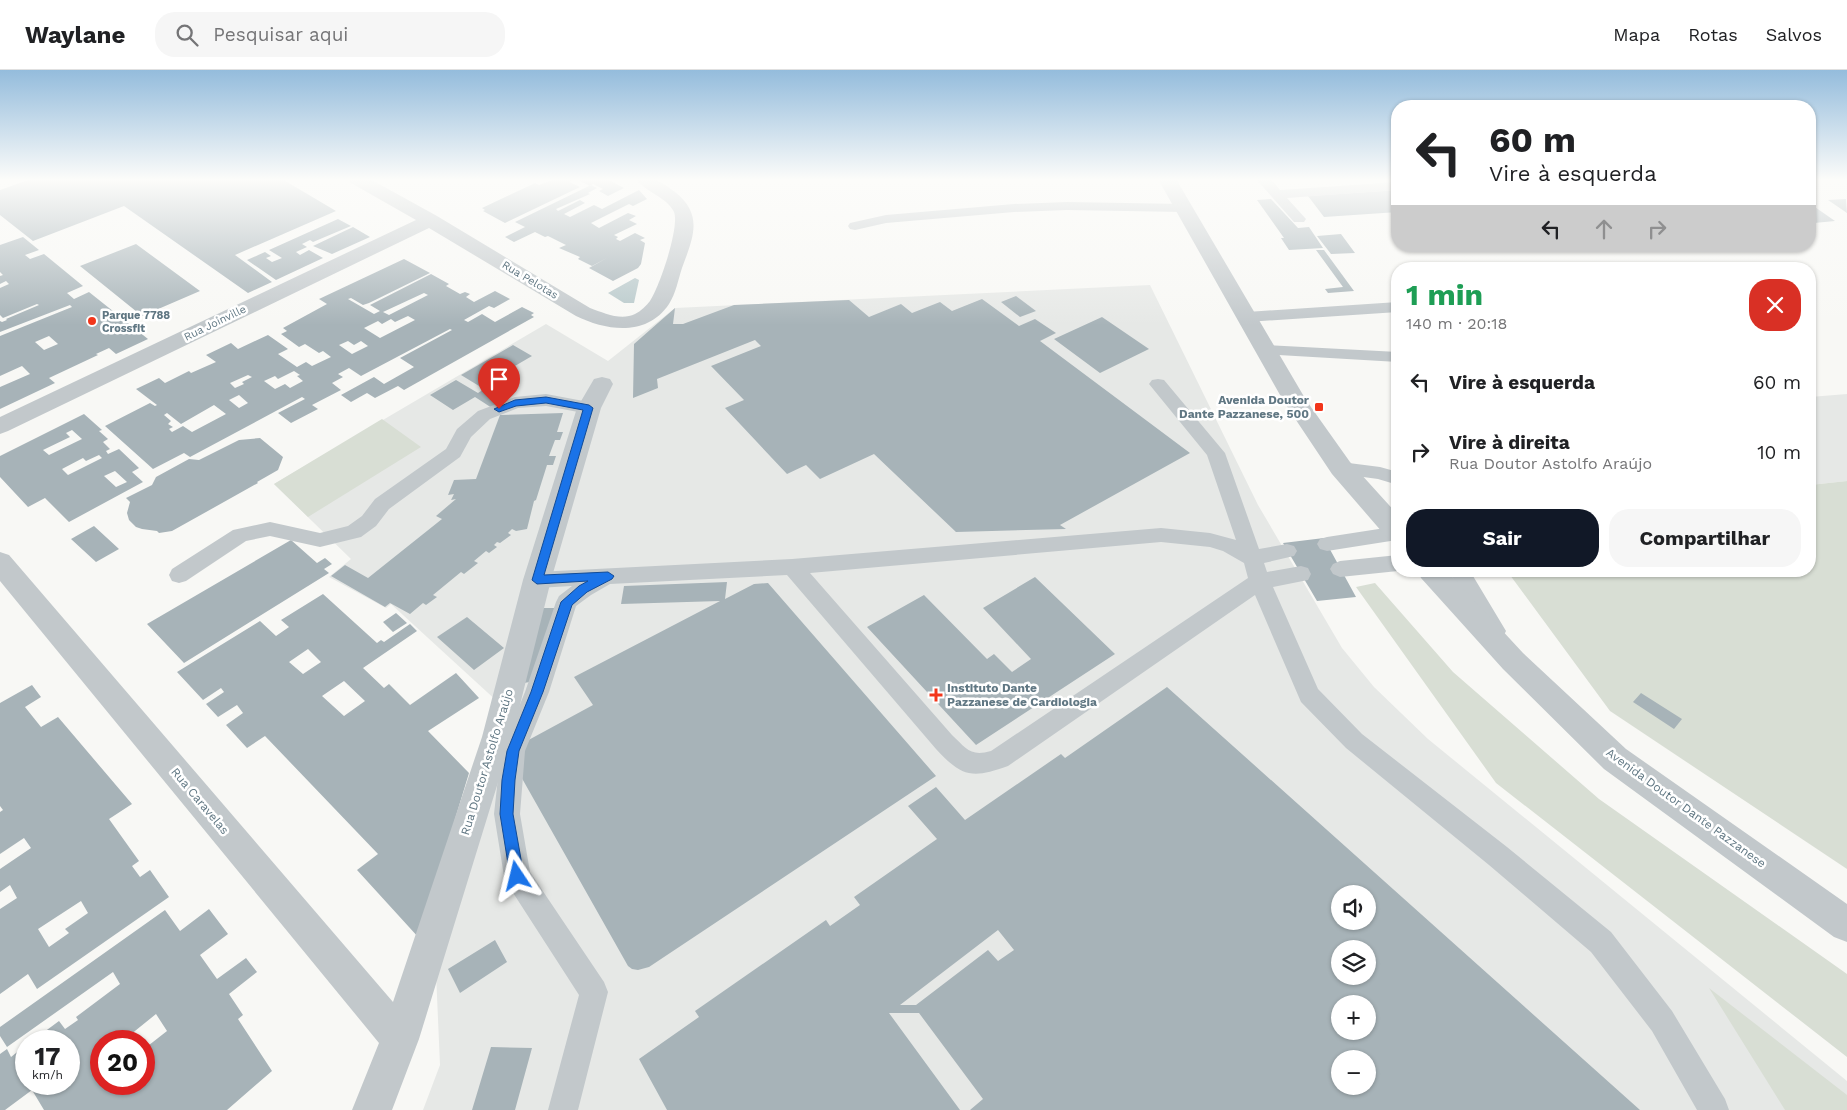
<!DOCTYPE html>
<html lang="pt">
<meta charset="utf-8">
<style>
body{margin:0;font-family:"Work Sans",sans-serif;background:#f6f6f6;color:#202124;height:100vh;display:flex;flex-direction:column;font-size:19px;white-space:nowrap}
*{box-sizing:border-box;margin:0}
p{font-size:16px;color:#757577}
.icon{flex:none;width:28px;height:28px;fill:none;stroke:currentColor;stroke-width:2;stroke-linecap:round;stroke-linejoin:round}
.map{position:relative;flex:1;overflow:hidden}
.sheet{position:absolute;left:1391px;top:192px;width:425px;height:315px;display:flex;flex-direction:column;background:#fff;border-radius:20px;box-shadow:0 1px 4px #0004}
.sheet>*{flex:none}
.guide{position:absolute;left:1391px;top:30px;width:425px;height:152px;border-radius:20px;box-shadow:0 1px 4px #0004;background:#fff;color:#202124;overflow:hidden}
.tools{position:absolute;left:1331px;top:815px;display:grid;gap:10px}
.tools a{display:grid;place-items:center;width:45px;height:45px;border-radius:50%;background:#fff;box-shadow:0 1px 4px #0004;font-size:25px}
.speed{position:absolute;left:15px;top:960px;display:flex;gap:10px;font-size:25px;font-weight:700;text-align:center}
.speed>*{display:grid;place-content:center;width:65px;height:65px;border-radius:50%;background:#fff;box-shadow:0 1px 4px #0004;line-height:1}
.speed small{font-size:12px;font-weight:400}
.speed .limit{border:8px solid #d22;background:#fff;color:#111}
.pin{position:absolute;display:grid;place-items:center;width:42px;height:42px;color:#fff;margin:-51px -21px;border-radius:50% 50% 50% 0;rotate:-45deg;box-shadow:0 0 5px #0007}
.pin .icon{rotate:45deg}
.me{position:absolute;width:55px;margin:-28px;rotate:350deg;stroke-linejoin:round;filter:drop-shadow(0 0 4px #0008)}
.turn{display:flex;align-items:center;gap:18px;height:105px;padding:0 15px;font-size:22px}
.turn .icon{width:65px;height:65px;stroke-width:2.5}
.turn b{display:block;font-size:35px;line-height:42px}
.lanes{display:flex;align-items:center;height:48px;padding:0 15px;background:#0003;justify-content:center;gap:25px;direction:ltr}
.lanes .off{opacity:.35}
.round{display:grid;place-items:center;flex:none;width:52px;height:52px;border-radius:20px;background:#f6f6f6}
.head{display:flex;align-items:center;justify-content:space-between;height:85px;padding:0 15px}
h1{font-size:30px;font-weight:700;line-height:38px;color:#1e9e55}
.primary-button{display:flex;gap:10px;margin-top:auto;padding:10px 15px}
.primary-button a{flex:1;height:58px;border-radius:20px;background:#111827;color:#fff;font-size:20px;font-weight:700;line-height:58px;text-align:center}
.primary-button a+a{background:#f6f6f6;color:#202124}
ul{padding:0;list-style:none}
li{display:flex;align-items:center;gap:15px;height:70px;padding:0 15px}
li div{flex:1}
li b{display:block;font-size:19px}
li em{font-style:normal}
header{display:flex;align-items:center;gap:30px;box-sizing:border-box;height:70px;padding:0 25px;background:#fff;border-bottom:1px solid #e0e0e0}
header strong{font-size:24px}
nav{display:flex;gap:28px;margin-inline-start:auto;font-size:18px}
.search{width:350px;height:45px;background:#f6f6f6;display:flex;align-items:center;gap:12px;box-sizing:border-box;padding:0 18px;border-radius:20px;color:#757577;font-size:19px}
.map>svg:first-child{display:block}
.built{fill:#e6e8e6;fill-rule:evenodd}
.green{fill:#d8ded4}
.water{fill:#b7c8ca}
.building{fill:#a7b3b8;fill-rule:evenodd}
.lines{fill:none;stroke-linecap:round;stroke-linejoin:round}
.service{fill:#c2c8cb;fill-rule:evenodd}
.minor{fill:#c2c8cb;fill-rule:evenodd}
.tertiary{fill:#c2c8cb;fill-rule:evenodd}
.route{fill:#1a73e8;stroke:#114b97}
.poi-dot{fill:#f2361b;stroke:#fff;stroke-width:2}
.labels{text-anchor:middle;dominant-baseline:central;stroke-width:5;stroke-linejoin:round;paint-order:stroke}
.far-street-label{font-size:11px;fill:#607783;stroke:#fff}
.far-poi-label{font-size:11px;font-weight:bold;fill:#607783;stroke:#fff;text-anchor:start}
.poi-label{font-size:12px;font-weight:bold;fill:#607783;stroke:#fff;text-anchor:end}
.street-label{font-size:12px;fill:#607783;stroke:#fff}
</style>
<header>
<strong>Waylane</strong>
<div class="search"><svg class="icon" aria-label="search" viewBox="0 0 24 24"><circle cx="10" cy="10" r="6"/><path d="M15 15l6 6"/></svg>Pesquisar aqui</div>
<nav><a>Mapa</a><a>Rotas</a><a>Salvos</a></nav>
</header>
<div class="map">
<svg width="1847" height="1040" viewBox="0 0 1847 1040">
<rect width="100%" height="100%" fill="#f8f8f5"/>
<path class="built" d="M1150,215l108,220 84,143 32,39 54,52 419,342v29h-1424l17,-45 -5,-115 64,-247 -108,-99 -5,4 -57,-31 22,-18 -77,-75 272,-160 62,37 67,-53zM1340,824h28v27h-28zM1340,879h28v27h-28zM1340,934h28v27h-28zM1340,989h28v27h-28z
M1847,324v87l-37,4v-88z"/>
<path class="green" d="M382,349l39,28 -113,70 -34,-33z
M1847,411v388l-237,-158 -103,-140h303v-86z
M1375,513l78,89 146,127 248,175v83l-351,-274 -140,-196z
M1709,918l138,107v15h-62z"/>
<path class="water" d="M635,208l4,2 -5,23h-10l-16,-10z"/>
<path class="building" d="M31,109h251l54,32 -101,44 37,27 -24,11 -124,-87 -91,35 -33,-26v-25z
M555,109h19l-5,3 11,5 -75,36 -22,-12 2,-1 -3,-2 53,-25 4,2z
M576,109h31l17,9 -16,8 -9,-5 4,-2 -10,-5 -3,2z
M591,115l6,3 -9,5 2,1 -34,15 2,2 22,-11 5,3 -21,11 6,3 24,-12 8,4 37,-19 8,9 -14,7 -4,-2 -38,19 8,5 29,-15 8,3 -7,4 8,4 -23,11 4,2 -2,2 4,2 15,-8 10,5 -5,2 5,3 -4,21 -3,4 -25,13 -24,-13 18,-10 -15,8 -14,-7 2,-2 -21,-9 7,-3 -18,-9 -3,1 -10,-5 -21,10 -9,-5 20,-10 -10,-5z
M1398,120v22l-74,5 -16,-21z
M1271,129l27,29 11,-1 14,21 -34,2 -8,-12h3l-27,-38z
M1846,129l1,14 -19,-13z
M1812,135l23,16 -21,2 -4,-2v-15z
M338,149l13,7 -38,16 -3,-2 -8,4 5,3 -11,5 4,3 9,-5 14,8 -47,22 -29,-20 18,-8 6,4 -5,2 6,4 10,-4 -13,-8z
M353,157l17,10 -38,17 -19,-8z
M1341,164l14,19 -24,1 -14,-18z
M23,167l16,13 -14,5 5,4 14,-5 39,32 -16,7 7,6 15,-7 59,47 -32,15 -7,-6 -13,6 2,1 -49,23 6,5 -55,26v-22l30,-13 -8,-8 -22,10v-40l72,-29 -2,-2 -70,27v-11l2,1 5,-2 -1,-1 33,-14 -2,-1 -34,14 -3,-3v-27l9,-4 -3,-3 -6,3v-8l3,-1 -3,-3v-27zM49,266l9,8 -14,6 -9,-8z
M136,174l64,47 -58,25 -62,-50z
M1316,180h8l30,41 -26,2 -3,-4 18,-2z
M404,189l26,14 -61,30 -6,2 -12,-7 -3,1 26,15 6,-3 -10,-6 61,-31 18,10 -3,2 14,8 5,-2 5,2 -4,3 8,5 21,-11 15,8 -16,9 -5,-2 -25,14 4,2 14,-8 13,8 27,-15 12,6 -3,2 3,2 -130,73 -6,-4 -23,12 -8,-5 -16,9 -10,-7 33,-18 10,7 30,-17 -14,-9 52,-28 -2,-1 -89,47 -12,-8 -11,6 5,3 -11,6 9,7 -29,15 6,4 -27,14 -13,-10 27,-14 -3,-2 -112,60 -6,-4 -31,16 -48,-43 45,-23 5,3 2,-1 -21,-16 23,-11 6,5 24,-12 2,2 25,-11 -10,-7 25,-12 7,6 30,-14 20,14 -10,5 19,13 9,-5 6,4 19,-9 -8,-6 -4,2 -14,-9 -6,3 -18,-13 6,-3 -4,-3 44,-24 -8,-5zM424,223l4,2 -39,20 -6,-3zM408,246l7,4 -35,18 -16,-10 14,-7 4,3 9,-5 4,3zM348,271l6,4 7,-4 7,5 -16,8 -13,-9zM294,301l6,4 -3,1 6,5 -13,7 -5,-4 -10,5 -11,-8 11,-5 3,3zM248,305l4,2 -10,5 2,2 -9,4 -5,-5zM239,325l9,8 -9,5 -10,-8zM214,335l12,9 -34,18 -9,-6 -11,6 -3,-3 4,-2 -5,-3 3,-3 -7,-6 3,-2 14,11z
M1016,226l20,15 -16,6 -19,-15z
M982,229l37,27 16,-7 21,14 -16,8 150,112 -130,72 6,4 -110,3 -82,-78 -54,25 -14,-14 -19,9 -62,-66 19,-8 -33,-34 50,-20 -6,-6 -98,39 1,9 -25,10 1,-54 41,-36 -2,16h10l51,-19 115,-5 20,17 32,-13 11,9 28,-11 12,9z
M1102,247l47,32 -49,24 -46,-34z
M513,275l19,11 -29,17 9,5 -5,9 1,8 -3,5 -13,8 -17,-11 -22,13 -23,-15 26,-15 22,13 6,-4 -23,-14z
M563,343l-6,19h6l-3,8h-5l-6,16h7l-3,9h-6l-11,35 -2,1 -7,28 -11,2 -4,-2 -4,4 3,2 -11,8 -3,-1 -3,3 3,2 -8,6 -3,-2 -12,10 4,2 -14,11 -3,-2 -28,23 4,2 -11,8 -3,-2 -13,11 -20,-11 -5,4 -54,-31 14,-11 23,13 74,-59 -6,-3 20,-17 -5,1 3,-6 -6,1 6,-15 22,-1 24,-64z
M84,344l18,16 -3,1 9,8 -5,3 7,7 -4,2 2,3 11,-5 20,19 -7,4 11,10 -74,40 -24,-24 -17,9 -28,-30v-21zM72,360l10,9 -33,16 -6,-5 27,-13 -4,-4zM99,385l3,3 -34,17 -6,-6 21,-11 3,3zM115,401l12,11 -11,5 -12,-11z
M260,368l23,19 -5,13 -21,12 1,1 -86,48 -13,2 -2,-2 -15,-2 -6,-2 -7,-7 -2,-7 3,-11 -4,-4 26,-13 4,-8 33,-18 10,1 40,-20z
M94,456l25,23 -23,13 -25,-23z
M1324,468l3,6 29,53 -39,4 -34,-58z
M291,470l26,23 8,-5 7,6 -8,5 5,4 -145,90 -37,-39z
M1035,507l80,77 -139,91 -109,-118 57,-32 63,64 7,-5 18,18 19,-13 -48,-51z
M727,512l-2,17 29,-15 14,-1 168,193 -287,191 -11,3 -6,-1 -4,-3 -113,-200 8,-23 70,-38 -19,-28 146,-76 -99,3 3,-18z
M323,524l54,49 4,-3 3,2 26,-18 7,7 -54,37 21,20 5,-4 21,21 46,-32 23,25 -51,33 41,42 -50,165 -62,-68 21,-16 -113,-118 -18,12 -21,-23 17,-12 -6,-8 -19,12 -12,-13 18,-12 -3,-4 -18,12 -26,-28 83,-51 16,15 13,-9 -8,-7zM308,579l13,13 -18,12 -14,-12zM344,611l21,20 -21,15 -22,-20z
M540,538h16l-21,73 -22,4z
M396,543l11,10 -14,9 -10,-10z
M467,547l37,31 -30,22 -37,-33z
M32,615l9,12 -16,10 16,20 17,-10 74,87 -23,15 30,42 -7,5 8,11 10,-7 19,27 -132,92 -9,-15 -28,20v-85l17,-11 -7,-13 -10,7v-23l31,-21 -7,-10 -24,16v-42l3,-2 -3,-4v-103zM81,831l7,12 -23,16 4,4 -20,14 -11,-18z
M1167,617l473,423h-670l13,-11 -64,-86h-30l71,97h-293l-28,-51 60,-42 -4,-6 131,-91 4,6 30,-21 -6,-8 83,-58 -29,-33 28,-19 29,33 96,-66 4,4zM1340,824h28v27h-28zM998,860l16,20 -16,11 -10,-11 -72,55h-16zM1340,879h28v27h-28zM1340,934h28v27h-28zM1340,989h28v27h-28z
M1641,623l41,26 -8,10 -41,-27z
M209,839l19,25 -28,21 17,24 29,-21 11,14 -28,22 14,21 -5,4 34,52 -45,39h-183l-12,-20 -27,20h-5v-56l7,-5 4,8 15,-12v39h43v-43h-37l27,-20 6,8 13,-9 -2,-3 44,-33 -7,-12 -106,75 -7,-11v-9l165,-117 15,21zM156,944l11,17 -23,18v35h-43v-43h33l-4,-6z
M495,870l12,22 -47,31 -12,-24z
M491,977l41,1 -17,62h-43z"/>
<g class="lines">
<path class="service" d="M1256,109h15l9,11 118,-8v8l-111,8 19,21 -2,3h-10z
M1067,132l117,2 5,1 2,3 -2,3 -5,1 -117,-2 -53,2 -128,11 -31,7 -5,-1 -2,-3 2,-3 36,-8 128,-11z
M1398,232v10l-151,10 -6,-2 -2,-3 2,-3 6,-2z
M1266,275l132,7v10l-138,-8 -2,-4 2,-4z
M1158,309l6,1 61,73 34,96 28,-5 7,2 3,5 -3,5 -30,7 3,9 34,-6 7,2 3,6 -3,6 -35,7 45,102 44,45 145,113 104,85 61,79 53,88 4,11h-32l-45,-79 -61,-79 -102,-87 -143,-117 -45,-46 -46,-107 -247,171c-36,13 -46,11 -72,-17l-149,-174 -177,9 -19,11 -15,11 -27,86 -24,59 -5,63 10,58 74,110 4,10 -30,118h-30l31,-115 -71,-110 -4,-9 -10,-62 7,-63 24,-59 31,-90 3,-6 13,-10 -35,2 -7,-2 -4,-6 4,-6 7,-2 255,-13 369,-31 49,5 26,7 -29,-85 -58,-71 3,-4zM1161,472l49,5 13,4 21,12 4,15 -257,173c-21,6 -25,-3 -39,-16l-142,-162z
M546,324l43,8 6,2 3,4 -3,4 -6,2 -43,-8 -28,2 -28,11 -19,18 -11,20 -71,52 -13,17 -15,11 -41,10 -50,-11 -24,5 -60,40 -7,2 -7,-2 -3,-6 3,-6 61,-39 37,-8 50,11 28,-7 14,-10 13,-17 71,-50 11,-20 21,-18 37,-14z
M1341,392l39,5 18,5v13l-20,-6 -44,-6 -3,-5 3,-5z
M1398,456l-1,14 -70,11 -7,-2 -3,-5 3,-5 7,-2z
M1398,485v16l-58,6 -7,-3 -3,-5 3,-5 7,-3z
M1449,501h21l36,60 -3,6 -8,3 -8,-3z"/>
<path class="minor" d="M348,109h22l67,37 153,92c14,5 31,13 45,6 6,-3 11,-8 15,-13 9,-13 30,-74 24,-89 -7,-15 -29,-20 -38,-33 20,0 22,0 39,13 29,23 18,46 7,76 -4,12 -6,25 -13,36 -22,33 -62,27 -93,12l-147,-88 -421,203 -8,3v-17l416,-197 -65,-37z
M602,307l8,2 3,5 -12,24 -50,172 -39,157 -93,302 -27,71h-40l27,-67 -379,-462v-29l9,3 384,447 89,-265 41,-157 54,-172 17,-29z"/>
<path class="tertiary" d="M1158,109h18l130,221 44,62 48,53v27l-9,-2 -57,-66 -48,-72z
M1418,501h29l76,82 103,96 221,155v38l-13,-5 -230,-168 -101,-100 -82,-91z"/>
</g>
<linearGradient id="sky" x2="0" y2="1"><stop stop-color="#94bcdc"/><stop offset="0.43" stop-color="#fcfcfa"/><stop offset="1" stop-color="#fcfcfa" stop-opacity="0"/></linearGradient>
<rect width="1847" height="255" fill="url(#sky)"/>
<path class="route" d="M546,327l43,8 4,3 -49,167 64,-3 6,4 -2,3 -25,13 -15,13 -29,87 -24,59 -4,29 -2,34 11,62 -2,4 -5,2 -5,-2 -2,-4 -10,-62 2,-34 5,-29 24,-59 30,-90 18,-16 9,-5 -51,3 -5,-4 51,-170 -37,-7 -30,3 -17,6 -5,-3 21,-9z"/>
<g class="poi-dot">
<circle cx="92" cy="251" r="5"/>
<rect x="1314" y="332" width="10" height="10" rx="2.5"/>
<path d="M933.5 617.5h5v5h5v5h-5v5h-5v-5h-5v-5h5z"/>
</g>
<g class="labels">
<g class="far-street-label">
<text transform="translate(530 210) rotate(31)">Rua Pelotas</text>
<text transform="translate(215 253) rotate(-26)">Rua Joinville</text>
</g>
<g class="far-poi-label">
<text x="102" y="245">Parque 7788<tspan x="102" dy="13">Crossfit</tspan></text>
</g>
<g class="poi-label">
<text x="1309" y="330">Avenida Doutor<tspan x="1309" dy="14">Dante Pazzanese, 500</tspan></text>
<text x="947" y="618" text-anchor="start">Instituto Dante<tspan x="947" dy="14">Pazzanese de Cardiologia</tspan></text>
</g>
<g class="street-label">
<text transform="translate(487 692) rotate(-73)">Rua Doutor Astolfo Araújo</text>
<text transform="translate(200 731) rotate(50)">Rua Caravelas</text>
<text transform="translate(1686 738) rotate(36)">Avenida Doutor Dante Pazzanese</text>
</g>
</g>
</svg>
<div class="tools">
<a><svg class="icon" aria-label="sound" viewBox="0 0 24 24"><path d="M4 9h4l5-4v14l-5-4H4zM17 9q2 3 0 6"/></svg></a>
<a><svg class="icon" aria-label="layers" viewBox="0 0 24 24"><path d="M12 4l9 5-9 5-9-5zM3 14l9 5 9-5"/></svg></a>
<a>+</a>
<a>−</a>
</div>
<div class="speed"><div>17<small>km/h</small></div><div class="limit">20</div></div>
<div class="pin" style="left:499px;top:339px;background:#d93025"><svg class="icon" aria-label="arrive" viewBox="0 0 24 24"><path d="M6 21V4h12l-3 4 3 4H6"/></svg></div>
<svg class="me" style="left:517px;top:806px" viewBox="-20 -20 40 40"><path d="M0-17L14 15 0 8-14 15z" fill="#1a73e8" stroke="#fff" stroke-width="4"/></svg>
<div class="guide">
<div class="turn"><svg class="icon" aria-label="left" viewBox="0 0 24 24"><path d="M17 20v-9H6M10 6l-5 5 5 5"/></svg><div><b>60 m</b>Vire à esquerda</div></div>
<div class="lanes"><svg class="icon" aria-label="left" viewBox="0 0 24 24"><path d="M17 20v-9H6M10 6l-5 5 5 5"/></svg><svg class="icon off" aria-label="ahead" viewBox="0 0 24 24"><path d="M12 20V5M6 11l6-6 6 6"/></svg><svg class="icon off" aria-label="right" viewBox="0 0 24 24"><path d="M7 20v-9h11M14 6l5 5-5 5"/></svg></div>
</div>
<section class="sheet">
<div class="head"><div><h1>1 min</h1><p>140 m · 20:18</p></div><a class="round" style="background:#d93025;color:#fff"><svg class="icon" aria-label="close" viewBox="0 0 24 24"><path d="M6 6l12 12M18 6L6 18"/></svg></a></div>
<ul>
<li><svg class="icon" aria-label="left" viewBox="0 0 24 24"><path d="M17 20v-9H6M10 6l-5 5 5 5"/></svg><div><b>Vire à esquerda</b></div><em>60 m</em></li>
<li><svg class="icon" aria-label="right" viewBox="0 0 24 24"><path d="M7 20v-9h11M14 6l5 5-5 5"/></svg><div><b>Vire à direita</b><p>Rua Doutor Astolfo Araújo</p></div><em>10 m</em></li>
</ul>
<div class="primary-button"><a>Sair</a><a>Compartilhar</a></div>
</section>
</div>
